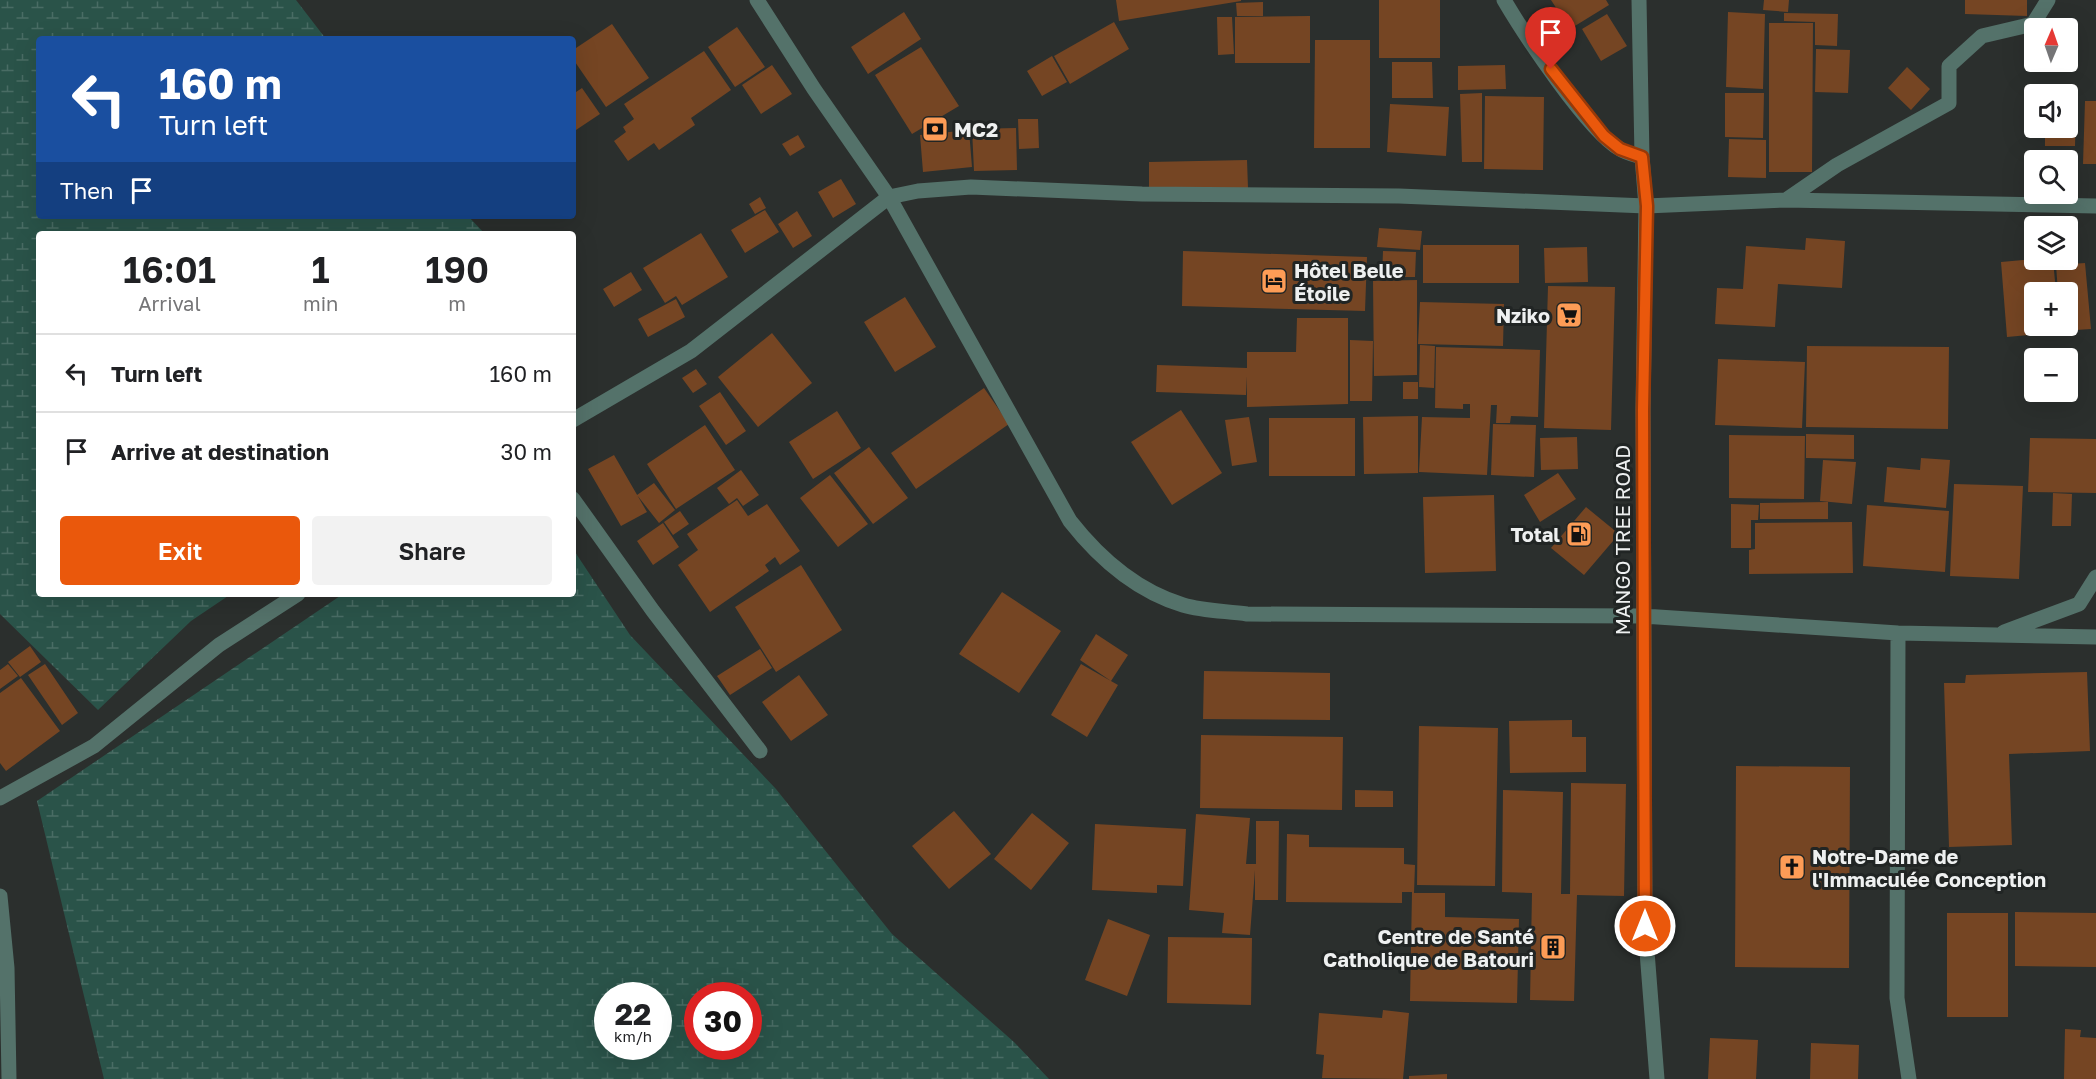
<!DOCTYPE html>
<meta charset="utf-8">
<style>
body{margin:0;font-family:"Golos Text",sans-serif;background:#f2f2f2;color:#202124;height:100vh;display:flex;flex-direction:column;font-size:22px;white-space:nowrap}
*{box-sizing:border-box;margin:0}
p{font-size:20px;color:#757577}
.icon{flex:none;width:33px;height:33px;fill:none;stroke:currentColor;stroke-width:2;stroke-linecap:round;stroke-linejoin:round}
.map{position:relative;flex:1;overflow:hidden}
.drawer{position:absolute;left:36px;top:231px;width:540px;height:366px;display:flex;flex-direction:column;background:#fff;border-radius:6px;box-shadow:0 6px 24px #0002}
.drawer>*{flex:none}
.banner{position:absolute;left:36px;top:36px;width:540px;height:183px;border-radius:6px;box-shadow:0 6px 24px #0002;background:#1a4fa0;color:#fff;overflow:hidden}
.needle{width:39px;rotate:2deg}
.controls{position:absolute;left:2024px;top:18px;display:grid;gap:12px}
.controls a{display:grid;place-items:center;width:54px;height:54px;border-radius:6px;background:#fff;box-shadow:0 6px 24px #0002;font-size:30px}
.speed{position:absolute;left:594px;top:982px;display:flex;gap:12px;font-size:30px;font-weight:700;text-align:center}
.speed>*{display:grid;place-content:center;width:78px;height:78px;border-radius:50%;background:#fff;box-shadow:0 6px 24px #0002;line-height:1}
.speed small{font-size:15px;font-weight:400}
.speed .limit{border:9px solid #d22;background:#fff;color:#111}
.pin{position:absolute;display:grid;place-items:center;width:51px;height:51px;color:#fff;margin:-62px -26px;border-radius:50% 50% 50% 0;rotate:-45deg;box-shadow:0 0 6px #0007}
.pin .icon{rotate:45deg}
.me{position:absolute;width:66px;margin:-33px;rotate:0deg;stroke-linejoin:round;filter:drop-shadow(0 0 4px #0008)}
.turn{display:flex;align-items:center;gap:21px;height:126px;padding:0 24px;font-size:27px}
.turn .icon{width:78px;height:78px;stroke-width:2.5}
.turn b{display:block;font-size:42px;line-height:51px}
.then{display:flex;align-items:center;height:57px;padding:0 24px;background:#0003;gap:12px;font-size:22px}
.eta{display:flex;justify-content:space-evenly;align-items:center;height:102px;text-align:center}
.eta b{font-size:36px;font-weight:600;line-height:42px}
.primary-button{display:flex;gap:12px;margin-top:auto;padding:12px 24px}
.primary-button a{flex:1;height:69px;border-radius:6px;background:#ea580c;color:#fff;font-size:24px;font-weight:600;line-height:69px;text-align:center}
.primary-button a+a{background:#f2f2f2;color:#202124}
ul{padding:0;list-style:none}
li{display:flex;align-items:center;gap:18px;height:78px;padding:0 24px;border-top:2px solid #e0e0e0}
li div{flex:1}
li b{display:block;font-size:22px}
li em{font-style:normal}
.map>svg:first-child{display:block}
.wetland{fill:url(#wetland-marsh);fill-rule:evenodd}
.building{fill:#754523}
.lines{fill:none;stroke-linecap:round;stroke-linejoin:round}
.minor{stroke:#54726a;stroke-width:15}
.route-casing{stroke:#983908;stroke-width:15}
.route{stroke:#ea580c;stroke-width:10}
.labels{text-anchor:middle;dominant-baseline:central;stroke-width:6;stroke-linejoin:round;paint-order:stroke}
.poi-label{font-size:20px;font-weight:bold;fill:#eef0f0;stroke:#212524;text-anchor:start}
.street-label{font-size:20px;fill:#eef0f0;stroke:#212524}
</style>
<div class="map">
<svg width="2096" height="1079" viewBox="0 0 2096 1079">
<defs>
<pattern id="wetland-marsh" width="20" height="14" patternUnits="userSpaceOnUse" patternTransform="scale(1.5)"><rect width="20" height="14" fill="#2a5349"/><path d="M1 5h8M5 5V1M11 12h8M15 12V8" fill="none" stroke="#496c64"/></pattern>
</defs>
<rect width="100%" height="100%" fill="#2b2f2d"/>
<path class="wetland" d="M0,0h296l30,39h-287v177h429l17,18h-446v360h192l-40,27 -93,89 -98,-96z
M573,549l57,86 146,154 116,145 122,108 35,37h-945l-67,-278 306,-207h230zM608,996h50v51h-50zM698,996h50v51h-50z"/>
<path class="building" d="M1116,0h125v1l-122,20z
M1379,0h61v58h-61z
M1551,0h55l3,5 -39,24z
M1764,0h25l-1,12 -25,-2z
M1965,0h62v16l-62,-2z
M1263,2v14h-26l-1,-13z
M904,12l17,27 -53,35 -17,-27z
M1728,12l37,2 -2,75 -37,-2z
M1784,13l54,1 -1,32 -22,-1v-23l-31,-1z
M1607,14l20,32 -26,15 -19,-32z
M1310,16v47h-75v-46z
M1217,17h15l2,37 -16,1z
M1114,22l15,27 -59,35 -16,-28z
M1769,23h44l-1,149h-43z
M612,24l37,54 -43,29 -33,-48v-9z
M737,27l28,40 -30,20 -27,-40z
M1315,40h55v108h-56z
M921,47l38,59 -47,28 -37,-59z
M1816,49l34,1 -2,43 -33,-1z
M704,51l27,39 -40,28 4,7 -36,25 -5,-7 -26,18 -14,-20 12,-9 -3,-5 11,-8 -10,-15z
M1052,56l15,26 -25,14 -15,-25z
M1392,62h40l1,36h-41z
M772,65l20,29 -31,20 -19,-29z
M1505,65l1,24 -48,1v-24z
M1907,67l23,22 -19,21 -23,-22z
M582,88l18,26 -27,18v-38z
M1482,93v69h-20l-2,-68z
M1725,93h39l-1,45 -38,-1z
M1485,96l59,1 -1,73 -59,-1z
M2085,101h11v63h-13z
M1390,104l59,3 -3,49 -59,-4z
M2067,110h9l-1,36h-30v-18h22z
M1018,119h20l1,29 -20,1z
M1016,128l1,42 -43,1 -2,-42z
M969,130l3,37 -49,5 -3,-37z
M798,135l7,12 -15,9 -8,-12z
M1729,139l37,1v38l-38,-1z
M1247,160l1,28 -99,2v-28z
M841,179l15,25 -23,14 -15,-26z
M760,197l6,11 -11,6 -6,-10z
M765,210l14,22 -34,21 -14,-23z
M797,211l15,25 -19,12 -15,-24z
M1379,228l43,3 -2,19 -43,-3z
M701,233l27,44 -46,28 -6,-9 -11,7 -22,-35z
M1806,238l39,3 -3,47 -64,-4 -3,43 -60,-3 2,-36 26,1 3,-43 59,4z
M1423,245h96v38h-96z
M1587,247l1,35 -43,1 -1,-35z
M1183,251l184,6 -2,54 -183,-5z
M1383,251l33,1 -1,25h-33z
M2034,259l19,1 3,32h-22v34h24l1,6 -52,5 -6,-75z
M2085,263l6,66 -30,2 -1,-5h7v-34h-9l-2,-27z
M631,272l11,18 -28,17 -11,-18z
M1417,280v95l-43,1 -1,-95z
M1548,286l67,1 -4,143 -67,-2z
M905,297l31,50 -41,25 -31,-50z
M676,299l9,18 -37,20 -10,-18z
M1420,302l84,2 -1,42 -85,-2z
M1297,318h51v86l-101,3v-31l-1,19 -90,-3 1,-27 90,3v-16h49z
M772,333l40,50 -54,44 -40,-50z
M1350,340l23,1 -1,60h-22z
M1420,345l15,1 -1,42 -15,-1z
M1807,346l142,1 -1,82 -142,-2z
M1436,347l104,3 -2,67 -27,-1 -1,7h-14l1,-18h-6l-4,70 -68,-3 3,-55 48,1v-14h-7v5l-28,-1z
M1718,359l87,3 -3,66 -87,-3z
M696,369l11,15 -14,9 -11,-15z
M1403,382h15v17h-15z
M984,388l25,36 -93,65 -25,-36z
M720,392l26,39 -20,14 -27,-39z
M1181,410l41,63 -50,32 -41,-63z
M837,411l24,37 -48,31 -24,-37z
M1418,416v57l-54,1 -1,-57z
M1249,417l8,45 -25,4 -7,-46z
M1269,418h86v58h-86z
M1493,424l43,1 -2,52 -43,-2z
M705,425l30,45 -59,39 -29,-45z
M1806,434l48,1v24l-48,-1z
M1729,435l76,1 -1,63 -75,-1z
M1577,437l1,32 -37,1 -1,-32z
M2030,438l66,1v54l-68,-1z
M869,447l39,51 -35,26 -39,-51z
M614,455l33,57 -26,14 -33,-57z
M1921,458l29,2 -4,48 -62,-6 3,-35 33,3z
M1823,460l33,2 -4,42 -32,-3z
M741,470l18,25 -16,11 -6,-8 -8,6 -12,-16z
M1558,473l18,26 -36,23 -16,-27z
M830,475l38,49 -30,23 -38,-49z
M654,483l21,27 -16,13 -22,-28z
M1954,484l69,2 -4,93 -69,-3z
M2053,493l19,1 -1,32h-19z
M1494,495l2,76 -71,2 -2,-76z
M737,500l11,16 19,-12 33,47 -20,14 -5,-8 -10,8 4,6 -59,41 -32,-47 20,-15 -11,-16z
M1828,502v17h-68v-16z
M1731,504l28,1 -1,15h-7v28h-20z
M1867,505l82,6 -4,61 -82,-6z
M1586,507l33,27 -35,41 -33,-27z
M680,511l9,13 -16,11 -9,-13z
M1852,522l1,51 -104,1v-24l6,-1v-26z
M663,523l16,24 -26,18 -16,-24z
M801,565l41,65 -66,42 -41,-65z
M1002,592l59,39 -42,62 -60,-39z
M1096,634l32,21 -17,26 -31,-21z
M30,646l11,16 -21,15 -12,-15z
M760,649l12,19 -42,27 -13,-19z
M8,664l10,12 -18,13v-19z
M45,664l33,49 -16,12 -34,-50z
M1081,664l37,21 -31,52 -36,-22z
M1204,671l126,2v47l-127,-1z
M2087,672l3,79 -81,3 3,91 -63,2 -5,-164h21l1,-8z
M799,675l29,40 -37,26 -29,-39z
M21,678l39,53 -54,40 -6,-8v-70z
M1572,720v17h14v35l-76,1 -1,-52z
M1419,726l79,2 -3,158 -78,-1z
M1201,735l142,2 -1,73 -142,-2z
M1736,766l114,1 -1,201 -114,-1z
M1571,783l55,1 -2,112 -47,-1 -3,106 -44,-1 2,-107 -30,-1 1,-102 60,2 -2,102h9z
M1355,790l38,1v16h-38z
M954,811l37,43 -42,35 -37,-43z
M1032,813l37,30 -38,47 -37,-31z
M1196,814l54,4 -4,46h10v-43h23l-1,79h-23v-30l-5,65 -28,-2 2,-20 -35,-3z
M1095,824l91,5 -3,57 -26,-1v8l-65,-3z
M1287,834l22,1v12l95,1v16l11,1 -1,28h31v24l74,2 -2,84 -107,-2 2,-109h-10v11l-116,-1z
M2015,912l81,1v54l-81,-1z
M1947,913h61v104h-61z
M1108,919l42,16 -23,61 -42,-16z
M1168,937l84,1 -1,67 -84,-2z
M1383,1010l26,3 -6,66 -81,-1 2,-23 -8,-1 3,-41 63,5z
M2065,1029l16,1 -1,7 16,1v41h-32z
M1710,1038l48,2 -2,39h-48z
M1811,1043l48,2 -1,34h-48z
M1447,1074v5h-38v-3z"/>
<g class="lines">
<path class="minor" d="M757,0l57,89 75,108 181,324c29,37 67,70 113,84 20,6 43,6 64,9l396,2 255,17 198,4
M1504,0c20,34 84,131 116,149 6,4 15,6 22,8
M1639,0l3,157 4,49 -3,204 2,516 12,153
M1786,200l51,-35 112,-62v-37l33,-30 51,-12 15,-24
M573,420l118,-69 198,-154 29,-6 53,-4 171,7 257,2 247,10 140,-6 310,6
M573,499l80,112 107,140
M2004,632l75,-28 17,-27
M1898,633l-1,365 12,81
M0,798l94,-52 125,-101 79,-51
M0,896l7,72 2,111"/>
</g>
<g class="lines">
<defs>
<path id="route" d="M1551,69l53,67 16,13 22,8 5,49 -4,204 2,516"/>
</defs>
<use href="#route" class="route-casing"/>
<use href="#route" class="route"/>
</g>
<defs>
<symbol id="bank-square" viewBox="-11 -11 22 22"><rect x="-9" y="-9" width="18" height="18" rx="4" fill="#fd9c56" stroke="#212524"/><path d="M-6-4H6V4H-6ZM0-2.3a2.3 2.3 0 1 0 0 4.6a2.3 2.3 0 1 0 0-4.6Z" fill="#111"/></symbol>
<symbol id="hotel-square" viewBox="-11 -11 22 22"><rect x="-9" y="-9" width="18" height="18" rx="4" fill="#fd9c56" stroke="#212524"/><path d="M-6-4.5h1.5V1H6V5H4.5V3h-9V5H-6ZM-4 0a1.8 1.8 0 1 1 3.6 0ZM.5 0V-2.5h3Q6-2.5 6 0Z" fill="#111"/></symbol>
<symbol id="supermarket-square" viewBox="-11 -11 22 22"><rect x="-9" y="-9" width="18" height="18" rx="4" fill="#fd9c56" stroke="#212524"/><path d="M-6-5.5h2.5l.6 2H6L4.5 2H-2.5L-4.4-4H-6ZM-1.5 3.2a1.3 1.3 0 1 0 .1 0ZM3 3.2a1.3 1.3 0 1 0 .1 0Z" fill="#111"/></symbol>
<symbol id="fuel-square" viewBox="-11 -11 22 22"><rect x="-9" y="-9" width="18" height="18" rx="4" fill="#fd9c56" stroke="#212524"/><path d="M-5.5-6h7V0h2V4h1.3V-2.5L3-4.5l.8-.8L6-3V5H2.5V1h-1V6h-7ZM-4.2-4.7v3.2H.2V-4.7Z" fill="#111"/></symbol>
<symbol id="church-square" viewBox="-11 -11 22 22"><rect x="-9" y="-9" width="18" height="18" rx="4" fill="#fd9c56" stroke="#212524"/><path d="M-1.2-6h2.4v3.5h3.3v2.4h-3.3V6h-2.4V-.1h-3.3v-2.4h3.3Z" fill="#111"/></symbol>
<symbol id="building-square" viewBox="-11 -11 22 22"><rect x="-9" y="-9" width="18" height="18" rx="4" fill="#fd9c56" stroke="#212524"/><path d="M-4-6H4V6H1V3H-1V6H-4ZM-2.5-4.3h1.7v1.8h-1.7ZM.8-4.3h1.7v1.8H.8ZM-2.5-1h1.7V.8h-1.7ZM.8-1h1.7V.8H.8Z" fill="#111"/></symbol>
</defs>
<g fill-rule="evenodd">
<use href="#bank-square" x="920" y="114" width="30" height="30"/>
<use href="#hotel-square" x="1259" y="266" width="30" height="30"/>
<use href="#supermarket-square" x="1554" y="300" width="30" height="30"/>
<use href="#fuel-square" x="1564" y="519" width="30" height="30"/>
<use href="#church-square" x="1777" y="852" width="30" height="30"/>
<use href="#building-square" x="1538" y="932" width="30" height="30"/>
</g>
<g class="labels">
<g class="poi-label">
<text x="954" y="129">MC2</text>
<text x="1294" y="270">Hôtel Belle<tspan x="1294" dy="23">Étoile</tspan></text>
<text x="1550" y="315" text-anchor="end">Nziko</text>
<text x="1560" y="534" text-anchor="end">Total</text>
<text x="1812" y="856">Notre-Dame de<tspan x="1812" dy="23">l'Immaculée Conception</tspan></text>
<text x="1534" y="936" text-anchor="end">Centre de Santé<tspan x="1534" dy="23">Catholique de Batouri</tspan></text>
</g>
<g class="street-label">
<text transform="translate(1622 540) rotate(-90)">MANGO TREE ROAD</text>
</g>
</g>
</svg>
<div class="controls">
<a><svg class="needle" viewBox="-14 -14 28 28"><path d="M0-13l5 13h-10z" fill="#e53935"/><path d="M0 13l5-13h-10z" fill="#757577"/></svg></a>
<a><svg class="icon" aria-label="sound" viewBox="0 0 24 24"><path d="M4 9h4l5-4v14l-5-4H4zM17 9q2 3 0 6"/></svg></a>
<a><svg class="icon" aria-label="search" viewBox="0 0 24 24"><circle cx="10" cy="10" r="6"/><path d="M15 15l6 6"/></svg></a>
<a><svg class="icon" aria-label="layers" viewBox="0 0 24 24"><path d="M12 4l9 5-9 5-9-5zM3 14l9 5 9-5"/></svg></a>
<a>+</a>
<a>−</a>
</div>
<div class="speed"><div>22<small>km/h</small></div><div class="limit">30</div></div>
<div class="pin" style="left:1551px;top:69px;background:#d93025"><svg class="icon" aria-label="arrive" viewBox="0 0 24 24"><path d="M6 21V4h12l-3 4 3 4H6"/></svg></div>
<svg class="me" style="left:1645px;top:926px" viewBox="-20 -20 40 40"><circle r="17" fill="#ea580c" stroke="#fff" stroke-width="3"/><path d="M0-11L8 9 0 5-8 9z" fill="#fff"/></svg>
<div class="banner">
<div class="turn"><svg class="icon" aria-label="left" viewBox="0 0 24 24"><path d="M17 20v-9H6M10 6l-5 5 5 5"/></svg><div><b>160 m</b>Turn left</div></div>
<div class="then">Then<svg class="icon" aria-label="arrive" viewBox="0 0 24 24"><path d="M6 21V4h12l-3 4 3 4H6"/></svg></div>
</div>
<section class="drawer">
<div class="eta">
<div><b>16:01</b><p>Arrival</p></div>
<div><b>1</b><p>min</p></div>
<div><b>190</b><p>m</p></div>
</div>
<ul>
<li><svg class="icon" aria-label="left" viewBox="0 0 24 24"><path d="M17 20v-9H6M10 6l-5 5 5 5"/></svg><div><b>Turn left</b></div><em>160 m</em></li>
<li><svg class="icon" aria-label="arrive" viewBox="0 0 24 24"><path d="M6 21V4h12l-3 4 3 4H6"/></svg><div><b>Arrive at destination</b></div><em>30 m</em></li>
</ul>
<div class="primary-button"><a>Exit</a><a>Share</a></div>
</section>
</div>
